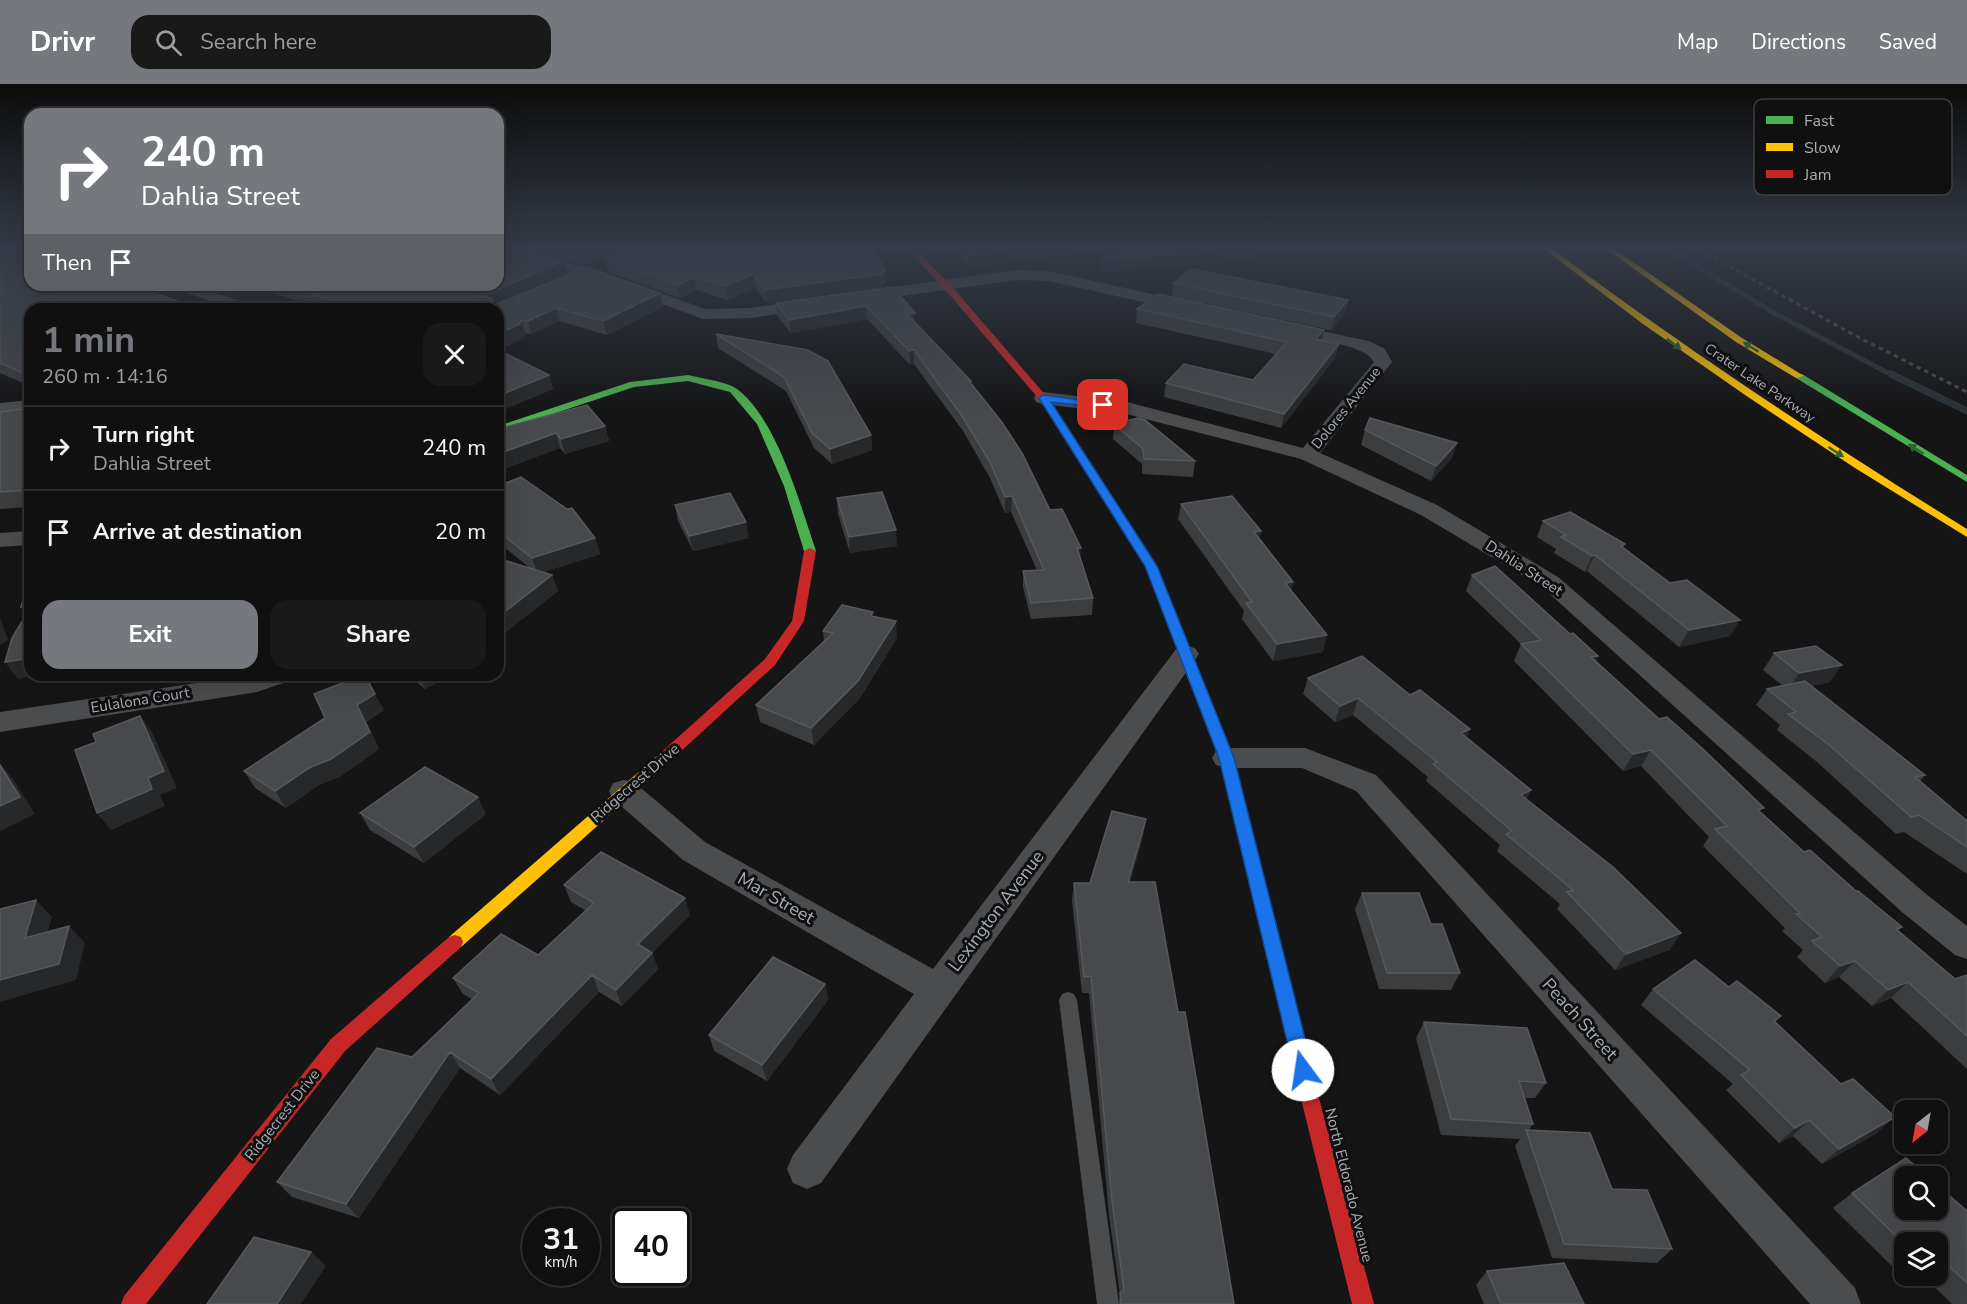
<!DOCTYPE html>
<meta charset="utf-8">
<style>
body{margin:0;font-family:"Nunito Sans",sans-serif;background:#191919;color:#f1f3f6;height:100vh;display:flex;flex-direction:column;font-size:22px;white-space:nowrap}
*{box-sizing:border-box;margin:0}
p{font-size:20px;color:#9c9d9f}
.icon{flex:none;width:33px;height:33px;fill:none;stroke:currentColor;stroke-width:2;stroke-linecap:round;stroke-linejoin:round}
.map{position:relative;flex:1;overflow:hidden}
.side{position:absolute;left:24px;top:219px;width:480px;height:378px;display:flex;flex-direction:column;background:#101010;border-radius:18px;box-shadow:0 6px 24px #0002,0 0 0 2px #303030}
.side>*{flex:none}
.banner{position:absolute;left:24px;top:24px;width:480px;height:183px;border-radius:18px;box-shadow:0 6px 24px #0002,0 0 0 2px #303030;background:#75787d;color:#fff;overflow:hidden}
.needle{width:39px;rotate:211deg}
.fabs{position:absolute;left:1894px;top:1016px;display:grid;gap:12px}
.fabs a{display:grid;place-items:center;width:54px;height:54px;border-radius:12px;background:#101010;box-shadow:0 6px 24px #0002,0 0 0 2px #303030;font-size:30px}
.speed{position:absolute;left:522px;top:1124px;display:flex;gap:12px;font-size:30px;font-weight:700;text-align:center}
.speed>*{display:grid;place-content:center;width:78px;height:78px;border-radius:50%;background:#101010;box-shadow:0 6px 24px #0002,0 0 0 2px #303030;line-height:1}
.speed small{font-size:15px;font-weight:400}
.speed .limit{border:3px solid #111;border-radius:9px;background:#fff;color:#111}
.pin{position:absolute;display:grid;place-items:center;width:51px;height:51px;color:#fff;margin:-26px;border-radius:12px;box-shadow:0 3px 9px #0006}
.me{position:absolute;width:66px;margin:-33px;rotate:346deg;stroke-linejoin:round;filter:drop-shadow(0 0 4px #0008)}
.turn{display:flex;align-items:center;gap:21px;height:126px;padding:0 18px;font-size:27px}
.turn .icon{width:78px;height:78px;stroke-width:2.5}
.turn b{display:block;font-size:42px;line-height:51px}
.then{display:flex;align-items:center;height:57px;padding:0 18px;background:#0003;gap:12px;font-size:22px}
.round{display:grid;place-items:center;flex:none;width:63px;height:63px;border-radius:18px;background:#191919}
.summary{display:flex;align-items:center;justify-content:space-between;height:102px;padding:0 18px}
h1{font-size:36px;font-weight:700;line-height:45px;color:#75787d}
.cta{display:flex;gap:12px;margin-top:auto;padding:12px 18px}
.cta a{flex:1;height:69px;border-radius:18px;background:#75787d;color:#fff;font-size:24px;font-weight:700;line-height:69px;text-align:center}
.cta a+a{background:#191919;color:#f1f3f6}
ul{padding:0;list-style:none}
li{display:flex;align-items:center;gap:18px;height:84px;padding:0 18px;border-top:2px solid #303030}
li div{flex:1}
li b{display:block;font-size:22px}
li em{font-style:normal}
header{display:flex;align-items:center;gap:36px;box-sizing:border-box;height:84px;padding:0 30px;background:#75787d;color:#fff}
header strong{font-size:28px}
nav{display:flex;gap:33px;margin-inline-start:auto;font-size:21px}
.search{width:420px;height:54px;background:#191919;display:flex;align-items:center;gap:15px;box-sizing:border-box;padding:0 21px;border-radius:18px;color:#9c9d9f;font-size:22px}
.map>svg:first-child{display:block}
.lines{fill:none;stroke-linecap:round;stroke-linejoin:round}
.stream-far1{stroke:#2a3236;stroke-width:5}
.stream{stroke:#2a3236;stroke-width:7}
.lane{fill:#4a4c4e;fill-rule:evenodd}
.street{fill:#4a4c4e;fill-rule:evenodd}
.fast{fill:#4caf50;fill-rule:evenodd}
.slow{fill:#ffc107;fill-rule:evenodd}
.jam{fill:#c62828;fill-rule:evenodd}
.rail{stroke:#4a4b4d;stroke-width:3;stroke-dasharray:4.5 4;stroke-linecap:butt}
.wall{fill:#3b3d3f}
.shaded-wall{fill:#272829}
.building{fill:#47494c;stroke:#56595c;stroke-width:1.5}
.oneway{fill:#2e6030}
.route{fill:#1a73e8;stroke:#114b97;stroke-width:1.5}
.labels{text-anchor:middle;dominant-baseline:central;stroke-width:6;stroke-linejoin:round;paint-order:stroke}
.far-street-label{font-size:14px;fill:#a8aeb5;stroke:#101011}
.street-label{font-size:15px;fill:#a8aeb5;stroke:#101011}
.near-street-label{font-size:18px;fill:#a8aeb5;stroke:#101011}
.key{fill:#101011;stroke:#3e3f42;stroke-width:1.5}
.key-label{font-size:16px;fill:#a8aeb5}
</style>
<header>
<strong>Drivr</strong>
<div class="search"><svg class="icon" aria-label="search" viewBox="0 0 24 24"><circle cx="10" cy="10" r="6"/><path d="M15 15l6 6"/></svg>Search here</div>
<nav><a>Map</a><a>Directions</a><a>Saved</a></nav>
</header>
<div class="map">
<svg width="1967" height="1220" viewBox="0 0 1967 1220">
<rect width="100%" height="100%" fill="#151516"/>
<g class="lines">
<path class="stream-far1" d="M1664,162l110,67 120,63"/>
<path class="stream" d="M1891,290l76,37"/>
<path class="lane" d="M1068,908l6,2 3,6 42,304h-22l-38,-304 3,-6z"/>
<path class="street" d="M498,162h10l86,23 111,40 45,-1 62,-9 8,5 -8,5 -62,9 -47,1 -119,-44 -86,-23z
M1016,186l33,1 139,31 8,5 -8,5 -139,-31 -33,-1 -157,22 -8,-5 8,-5z
M170,201h23l62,21 2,3h-24l-60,-21z
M1287,240l82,17 16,8 7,13 -72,91 117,52 121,72 368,317 41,32v33l-12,-4 -53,-43 -360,-325 -121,-72 -120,-56 -175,-45 -83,-10 -7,-2 -2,-4 2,-4 7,-2 84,10 176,46 71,-86c-7,-18 -73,-25 -93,-29l-2,-4 2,-4z
M30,316v12l-30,3v-12z
M30,447v14l-30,2v-14z
M1186,562l9,2 4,6 -4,6 -374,523 -14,6 -14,-6 -6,-14 6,-14 121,-161 -231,-134 -70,-61 -4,-8 4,-8 11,-3 11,3 70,59 228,127 244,-321z
M251,591h42l-4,6 -32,11 -257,40v-20z
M1226,664h79l71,27 479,513 6,16h-51l-454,-513 -54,-23h-76l-10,-3 -4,-7 4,-7z"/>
<path class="fast" d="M1796,290h6l165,101v7l-171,-104z
M688,291c12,3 40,7 49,14 40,30 63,115 79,162l-2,2h-8l-2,-2 -20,-65 -27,-62 -27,-32 -42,-11 -54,6 -136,45v-6l132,-44z"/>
<path class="slow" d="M1540,162h8c135,101 275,194 419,283v8l-112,-69 -107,-71 -105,-73z
M1602,162h8l132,92 62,38 -8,2 -60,-36z
M1194,588l7,4 32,82 82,325 -2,6 -7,3 -7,-3 -2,-6 -78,-325 -32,-82z
M661,672l5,1 2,4 -2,4 -205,182 -6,2 -6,-2 -2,-5 2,-5 207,-180z"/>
<path class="jam" d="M904,162h7l37,36 100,116 109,168 44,110 -2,3h-10l-2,-3 -42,-110 -106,-167 -97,-113z
M810,464l6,3 -12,70 -29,44 -109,100h-10l-2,-4 2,-4 109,-98 27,-38 12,-70z
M455,851l6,2 2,5 -2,5 -116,104 -199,253h-25l3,-8 207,-257 118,-102z
M1306,990l7,3 2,6 59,221h-22l-55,-221 2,-6z"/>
<path class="rail" d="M1692,162l164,90 111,56"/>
</g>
<path class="wall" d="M0,162h8v1l22,62v77l-30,-13z
M518,162h110l-41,19z
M950,162h302v14l-150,12 18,-24 -151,19z
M605,175l281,12v12l-4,1 1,3 -116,16 -12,-16 -27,13 -32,-10 -16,8 -72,-26z
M564,177l3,12 -65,29 161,5 -56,28 -48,-14 -28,13 -6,-1 -1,5 -26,12 51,25 4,14 -55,23v-103h-174l-60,-19 -2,-4 -4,-1h240z
M1173,199l175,17 -3,13 -14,17 -159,-34z
M893,203l22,35 56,63 110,173 12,40 -1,17 -61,4 -8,-32v-16l14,-1 -26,-58 -6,1 -15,-35 -27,-47 -49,-67 -4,1 -43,-46 -76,14 -14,-17 -1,-13z
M1137,225l185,32 13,17 -54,70 -117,-31 2,-14 87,-3 23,-26 -140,-31z
M716,250l112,27 43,74 1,15 -40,14 -18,-16 -28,-57 -68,-43z
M30,324v99l-30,2v-97z
M1114,340l81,37 -2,16 -51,-3v-10l-29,-25z
M605,342l4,15 -44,13 -5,-6 -62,23v-42z
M1365,346l87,28 -21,23 -70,-36z
M498,402l97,52 5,16 -56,18 8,3 6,16 -60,47v-70h32l-32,-26z
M837,414l60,48 -47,7 -12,-39z
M1181,420l80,27 -2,8 34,43 -2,9 32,61 -50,9 -31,-42 2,-8 -66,-92z
M675,421l74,33 -56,13 -15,-30z
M1543,437l82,23 -2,3 107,89 -51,11 -92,-76 -2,1 -31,-19 2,-4 -19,-12z
M1472,491l98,59 28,22 -2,5 208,191 98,75 -4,4 57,48 12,-4v94l-76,-71 -19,8 -33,-29 -14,6 -28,-26 6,-7 -21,-19 3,-3 -82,-82 6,-9 -68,-71 -18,5 -109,-110 7,-17 -55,-53z
M874,532l23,22 -37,60 -46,47 -54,-23 -4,-17 68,-64 -1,-10z
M1774,569l56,29 -19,4 114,89 -5,6 46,39h1v54l-63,-42 -8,2 -79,-72 -40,-32 3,-5 -24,-20 11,-16 15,-4 -19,-15z
M407,591h44l-26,14z
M1308,594l102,17 56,43 65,52 -5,9 155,134 -12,17 -54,20 -58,-61 3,-5 -63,-53 3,-6 -74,-64 2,-4 -75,-62 -18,7 -32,-28z
M384,626l-18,12 13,27 -38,27 -22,9 -33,23 -31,-20 -11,-17z
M360,729l126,1 -62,49 -54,-33z
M1146,735l-3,17 -13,46 48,130 56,292h-116l2,-9 -11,-80 -20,-222h-7l-10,-93 2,-17h16z
M564,801l126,30 -38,38 6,16 -36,37 -23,-14 -99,103 -40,-27 -101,150 -67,-21 -15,-15 135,-125 61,-57 -10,-6 -10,-16 85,-23 48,-44 -15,-9z
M1362,809l69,31 29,49 -9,17 -72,-1 -24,-80z
M825,900l3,16 -61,81 -53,-30 -5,-16z
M1729,903l52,29 -6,6 102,111 -55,31 -29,-28 -14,7 -53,-53 7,-6 -92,-79 12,-16z
M1424,938l122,61 -11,15h-11l9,26 -5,7 84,58 60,60 -15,14 -105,-5 -37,-112 5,-7 -79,-4 -25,-97z
M1852,1109l115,18v93h-15l-30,-29h16v-33h-33v30l-4,3 -68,-67z
M1487,1187l97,33h-100l-8,-19z"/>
<path class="shaded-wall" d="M0,162h8l1,2 -9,3z
M597,162h31l-41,19 -3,-13z
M1039,162h98l-168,21v-12z
M1254,163l-2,13 -150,12 1,-12z
M564,177l3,12 -73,33 -8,-9 1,-3z
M886,187v12l-4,1 1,3 -116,16 -2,-13z
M753,190l2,13 -27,13 -3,-14z
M694,193l2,13 -16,8 -2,-13z
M660,209l3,14 -56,28 -4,-14z
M1348,216l-3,13 -14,17 3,-13z
M866,222l1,13 -76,14 -2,-13z
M556,224l3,13 -28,13 -3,-13z
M915,229v13l-8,-12z
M521,236l4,13 -1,5 -26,12v-16z
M1324,246l-3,13 -5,-4z
M1339,260l-4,14 -54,70 3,-14z
M914,266v14l-4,1 -1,-14z
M549,291l4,14 -55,23v-16z
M605,342l4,15 -44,13 -4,-15z
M556,349l4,15 -62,23v-17z
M871,351l1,15 -40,14 -2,-15z
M1457,359l-5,15 -21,23 5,-15z
M1012,412l-1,16 -6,1v-16z
M746,438l3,16 -56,13 -4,-15z
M896,446l1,16 -47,7 -1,-16z
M1261,447l-3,16 -4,-15z
M595,454l5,16 -62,20 -6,-16z
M1077,464h4l-1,16z
M1595,471l-8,16 -2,1 7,-16z
M552,491l6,16 -60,47v-21z
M1293,498l-3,16 -5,-15z
M30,517v17l-9,-11z
M0,534l8,22 -8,5z
M1740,536l-10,16 -51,11 10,-17z
M896,537l1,17 -37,60 -46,47 -3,-17z
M1327,551l-4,17 -50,9 4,-17z
M1598,572l-8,16 1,-15z
M30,574v17h12l-24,4 -13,-17z
M1842,581l-12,17 -42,8 11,-17z
M419,591h32l-26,14z
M375,610l9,16 -18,12 13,27 -38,27 -22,9 -33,23 -11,-17 34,-23 48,-63z
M1358,614l-5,17 -18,7 5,-16z
M140,632l12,16 25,56 -17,7 5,11 -54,24 -14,-17 51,-35z
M1470,645l-7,17 -2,-13z
M1651,666l-10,16 -18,5 10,-17z
M0,680l13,15 22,35 -35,17z
M1531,706l-8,17 -2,-12z
M478,713l8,17 -62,49 -10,-16z
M1146,735l-3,17 -17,63 2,-17z
M685,814l5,17 -38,38 6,16 -36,37 -6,-16 22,-46z
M36,816l16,17 -11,37 -16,-16z
M69,842l16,17 -9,37 -76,22v-22z
M1681,849l-12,17 -54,20 11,-16z
M1855,877l-16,16 -14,6 15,-17z
M592,891l7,17 -99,103 -9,-16z
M1908,898l-17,16 -19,8 16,-16z
M825,900l3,16 -61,81 -5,-16z
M450,968l10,16 -101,150 -13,-14z
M1895,1033l-18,16 -55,31 17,-15z
M1809,1036l-16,16 -14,7 16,-15z
M311,1168l15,14 -25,38h-24z"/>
<path class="building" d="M12,162h18v39h99l73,24h-172v67l-30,-13v-114z
M498,162h12l54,15 -77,33 -1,3 6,1 1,8 93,-39 74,26 -57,28 -47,-13 -28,13 -7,-1 -1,4 -22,10v-25h-137l-78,-24h215z
M561,162h36l-13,6z
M631,162h239l16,25h-6l2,3 -117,16 -12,-16 -28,12 -31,-9 -16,8 -73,-26z
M961,162h78l-70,9z
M1123,162h129l2,1 -151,13z
M1192,185l156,31 -14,17 -161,-34z
M893,203l22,26 -8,1 64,67h-2l32,40 21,32 28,57 12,-1 19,39h-4l16,50 -62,5 -8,-32 21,-1 -32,-74 -7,1 -15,-35 -28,-46 -48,-66 -5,1 -43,-45 -77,14 -13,-17z
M1158,210l166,36 -8,9 23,5 -55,70 -118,-31 18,-19 69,16 34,-38 -150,-33z
M716,250l92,16 20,11 43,74 -41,14 -18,-16 -28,-56z
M498,266l51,25 -51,21z
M587,321l18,21 -44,13 -5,-6 -58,21v-25z
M30,324v82l-30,2v-80z
M1138,334l7,2 50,41 -51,-2 -1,-10 -29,-25z
M1370,334l87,25 -21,23 -71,-36z
M521,393l46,32 5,-1 23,30 -63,20 -34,-27v-45z
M882,408l14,38 -47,7 -12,-39z
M730,409l16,29 -57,14 -14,-31z
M1232,412l29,35 -7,1 39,50 -8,1 42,52 -50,9 -31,-41 6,-1 -71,-98z
M1570,428l55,32 -4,2 49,37 17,-3 53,40 -51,10 -94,-75 -3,1 -31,-19 5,-2 -23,-14z
M507,477l45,14 -54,42v-49z
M1495,482l75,68 3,-1 25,23 -7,1 68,62 8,-2 37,33 60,58 -6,2 46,42 6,-2 46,41h2l44,36 -6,2 59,50 12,-4v61l-59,-54 -20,8 -33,-29 -15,5 -28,-25 10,-4 -26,-23 4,-1 -85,-84 12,-3 -76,-76 -18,4 -112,-110 20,-4 -69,-65z
M30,492v25l-9,6z
M842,521l31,7 -2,4 25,5 -38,60 -47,47 -55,-23 77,-72 -10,-2z
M30,524v50l-25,4 7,-24z
M1816,562l26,19 -43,8 -25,-20z
M1362,572l48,39 10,-5 50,39 -9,4 70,57 -10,5 92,72 68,66 -55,21 -59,-62 6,-2 -67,-56 6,-3 -79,-67 4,-2 -79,-64 -18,8 -32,-28z
M363,591h2l10,19 -18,11 13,27 -39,27 -22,9 -34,23 -31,-20 81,-53 -11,-24z
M1805,597l120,94 -10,2 51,43h1v27l-48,-32 -8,2 -82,-72 -41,-31 8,-2 -29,-23z
M140,632l24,55 -16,7 4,11 -55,24 -22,-63 21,-8 -3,-8z
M0,681l20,32 -20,9z
M425,683l53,30 -64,50 -54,-34z
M1112,727l34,8 -18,63h27l23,130h7l49,292h-113l-1,-11 4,-3 -12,-90 -21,-224 -7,1 -10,-94h16z
M601,768l84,46 -47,46 14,9 -36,37 -24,-15 -101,104 -41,-27 -104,152 -69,-22 100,-134 35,9 67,-64 -26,-15 48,-44 37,21 56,-52 -30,-18z
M1362,809h57l12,31h11l18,49h-73z
M36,816l-11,38 44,-12 -10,38 -59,16v-71z
M773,873l52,27 -63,81 -53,-30z
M1695,876l34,27 8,-6 44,35 -7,5 67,63 12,-5 42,38 -56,32 -30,-29 -14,8 -54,-53 9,-5 -97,-81z
M1424,938l103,6 19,55 -27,-2 14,43 -82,-5z
M1526,1046l64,3 22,56 35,1 25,59 -108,-5z
M1906,1074l21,18h-22v33h33v-23l29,25v72l-29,-27v-14h-33v3l-53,-52z
M254,1153l57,15 -34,52h-70z
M1564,1179l20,41h-83l-14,-33z"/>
<defs><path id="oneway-solid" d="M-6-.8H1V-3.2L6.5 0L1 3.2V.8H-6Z" transform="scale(1.5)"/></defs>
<g class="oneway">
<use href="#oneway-solid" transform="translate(1674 260) rotate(36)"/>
<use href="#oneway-solid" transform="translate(1751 263) rotate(-148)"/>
<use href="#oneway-solid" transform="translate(1916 365) rotate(-148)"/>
<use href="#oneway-solid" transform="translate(1836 368) rotate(33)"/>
</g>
<linearGradient id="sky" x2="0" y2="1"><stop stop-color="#0c0c0c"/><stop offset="0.49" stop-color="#353b47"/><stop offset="1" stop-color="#353b47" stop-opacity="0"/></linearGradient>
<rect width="1967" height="333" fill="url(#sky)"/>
<path class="route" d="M1043,311l60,8 5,2 -5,3 -52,-6 106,164 77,192 79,312 -3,6 -7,3 -6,-3 -3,-6 -75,-312 -74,-192 -106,-168z"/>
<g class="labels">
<g class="far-street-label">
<text transform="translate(1760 299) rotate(34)">Crater Lake Parkway</text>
<text transform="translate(1346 324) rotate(-51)">Dolores Avenue</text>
</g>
<g class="street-label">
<text transform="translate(1524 484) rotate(33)">Dahlia Street</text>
<text transform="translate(140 616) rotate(-9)">Eulalona Court</text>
<text transform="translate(635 699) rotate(-41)">Ridgecrest Drive</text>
<text transform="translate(282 1031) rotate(-52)">Ridgecrest Drive</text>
<text transform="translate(1349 1101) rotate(76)">North Eldorado Avenue</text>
</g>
<g class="near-street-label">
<text transform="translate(776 814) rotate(30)">Mar Street</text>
<text transform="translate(996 827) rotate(-53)">Lexington Avenue</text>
<text transform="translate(1580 935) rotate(48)">Peach Street</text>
</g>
</g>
<rect x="1754" y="15" width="198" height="96" rx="9" class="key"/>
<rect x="1766" y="32" width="27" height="8" fill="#4caf50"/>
<rect x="1766" y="59" width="27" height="8" fill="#ffc107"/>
<rect x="1766" y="86" width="27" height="8" fill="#c62828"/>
<g class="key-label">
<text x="1804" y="42">Fast</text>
<text x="1804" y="69">Slow</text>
<text x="1804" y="96">Jam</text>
</g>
</svg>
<div class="fabs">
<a><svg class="needle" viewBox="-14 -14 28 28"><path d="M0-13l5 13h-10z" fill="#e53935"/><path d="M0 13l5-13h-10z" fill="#9c9d9f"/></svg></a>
<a><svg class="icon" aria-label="search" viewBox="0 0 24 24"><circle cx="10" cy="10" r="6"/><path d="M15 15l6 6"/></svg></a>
<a><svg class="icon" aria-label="layers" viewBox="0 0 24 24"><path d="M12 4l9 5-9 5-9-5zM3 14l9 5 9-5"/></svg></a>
</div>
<div class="speed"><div>31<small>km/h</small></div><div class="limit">40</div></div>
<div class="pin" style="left:1103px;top:321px;background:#d93025"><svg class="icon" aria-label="arrive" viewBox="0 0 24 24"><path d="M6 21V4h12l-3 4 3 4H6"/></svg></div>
<svg class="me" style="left:1303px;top:986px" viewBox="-20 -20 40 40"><circle r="19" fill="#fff"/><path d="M0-13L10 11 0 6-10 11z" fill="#1a73e8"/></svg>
<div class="banner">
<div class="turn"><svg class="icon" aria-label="right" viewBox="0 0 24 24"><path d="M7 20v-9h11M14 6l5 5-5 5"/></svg><div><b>240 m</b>Dahlia Street</div></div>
<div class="then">Then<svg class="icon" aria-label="arrive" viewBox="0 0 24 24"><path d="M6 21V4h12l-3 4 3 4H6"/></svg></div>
</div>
<section class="side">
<div class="summary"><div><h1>1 min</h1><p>260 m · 14:16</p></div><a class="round"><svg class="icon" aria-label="close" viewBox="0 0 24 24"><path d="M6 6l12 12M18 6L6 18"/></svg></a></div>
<ul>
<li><svg class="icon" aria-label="right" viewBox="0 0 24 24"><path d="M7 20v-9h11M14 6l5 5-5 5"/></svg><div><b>Turn right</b><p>Dahlia Street</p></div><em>240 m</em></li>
<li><svg class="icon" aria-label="arrive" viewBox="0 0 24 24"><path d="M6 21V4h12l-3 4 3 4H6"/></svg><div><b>Arrive at destination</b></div><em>20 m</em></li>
</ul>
<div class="cta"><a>Exit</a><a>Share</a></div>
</section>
</div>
